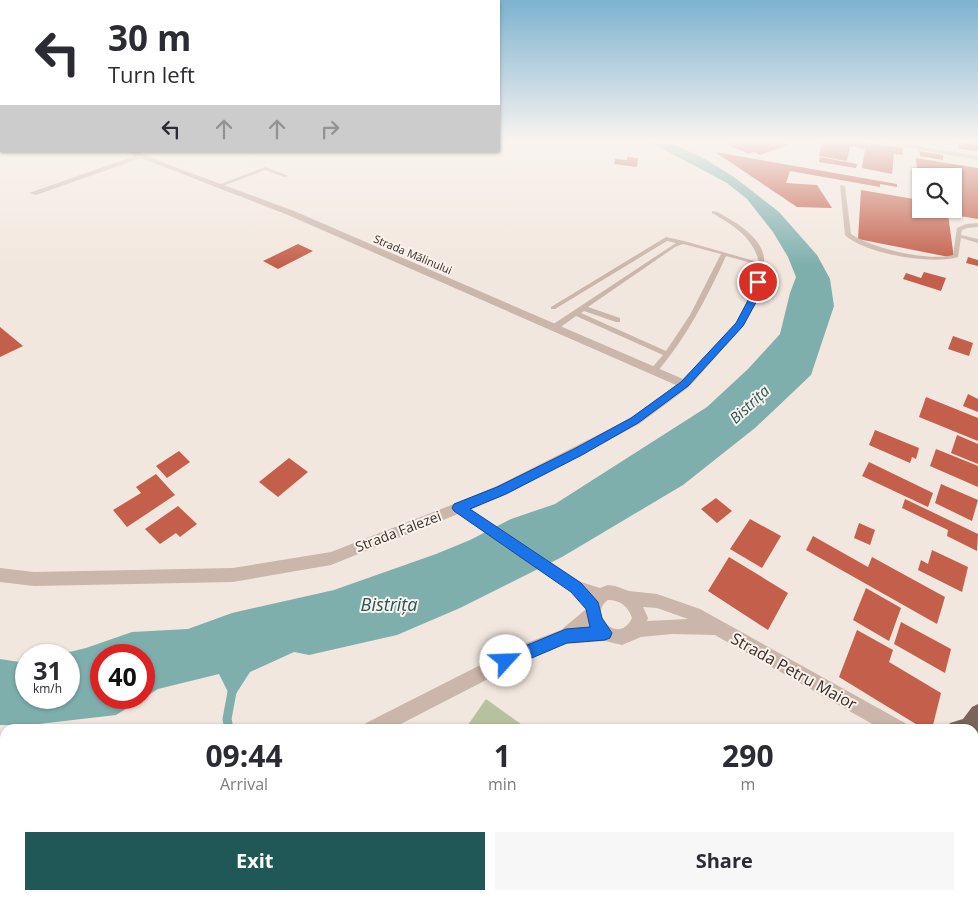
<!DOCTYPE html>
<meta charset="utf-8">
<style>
body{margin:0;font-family:"Open Sans",sans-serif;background:#f7f7f7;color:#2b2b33;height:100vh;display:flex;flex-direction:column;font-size:19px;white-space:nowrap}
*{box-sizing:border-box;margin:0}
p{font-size:16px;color:#7c7c81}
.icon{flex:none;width:28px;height:28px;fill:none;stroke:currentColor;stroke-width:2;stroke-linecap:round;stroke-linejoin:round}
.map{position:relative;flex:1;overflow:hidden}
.drawer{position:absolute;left:0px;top:724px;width:979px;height:176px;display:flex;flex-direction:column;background:#fff;border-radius:15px 15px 0 0;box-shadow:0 1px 4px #0004}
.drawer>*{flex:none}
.top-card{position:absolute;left:0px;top:0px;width:500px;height:152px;box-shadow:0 1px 4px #0004;background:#fff;color:#2b2b33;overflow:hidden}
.fabs{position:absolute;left:912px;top:168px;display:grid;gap:10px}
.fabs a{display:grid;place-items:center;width:50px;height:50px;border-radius:0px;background:#fff;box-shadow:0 1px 4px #0004;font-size:25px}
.speed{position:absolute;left:15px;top:644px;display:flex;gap:10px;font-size:25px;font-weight:700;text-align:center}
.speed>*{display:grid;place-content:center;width:65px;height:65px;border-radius:50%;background:#fff;box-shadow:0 1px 4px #0004;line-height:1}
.speed small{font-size:12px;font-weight:400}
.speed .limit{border:8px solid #d22;background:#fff;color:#111}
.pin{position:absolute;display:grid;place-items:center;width:42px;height:42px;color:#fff;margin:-21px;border:2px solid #fff;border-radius:50%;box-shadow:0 1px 5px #0007}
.me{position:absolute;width:55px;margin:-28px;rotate:65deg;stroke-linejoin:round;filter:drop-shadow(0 0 4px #0008)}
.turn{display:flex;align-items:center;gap:18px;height:105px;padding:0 25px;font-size:22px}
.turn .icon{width:65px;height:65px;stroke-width:2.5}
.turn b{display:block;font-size:35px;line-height:42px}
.lanes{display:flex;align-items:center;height:48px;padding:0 25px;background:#0003;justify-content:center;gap:25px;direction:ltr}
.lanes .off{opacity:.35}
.eta{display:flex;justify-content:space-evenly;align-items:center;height:85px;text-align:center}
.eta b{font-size:30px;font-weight:700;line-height:35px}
.cta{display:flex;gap:10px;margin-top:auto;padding:10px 25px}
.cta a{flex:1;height:58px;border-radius:0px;background:#205858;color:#fff;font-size:20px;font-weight:700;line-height:58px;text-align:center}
.cta a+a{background:#f7f7f7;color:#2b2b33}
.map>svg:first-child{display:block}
.green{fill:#b8c19e}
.water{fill:#7eafad;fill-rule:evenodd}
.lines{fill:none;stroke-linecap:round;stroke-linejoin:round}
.stream{stroke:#7eafad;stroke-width:9}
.building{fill:#c35f4b;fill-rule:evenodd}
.service{fill:#cab6aa;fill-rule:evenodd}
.minor{fill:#cab6aa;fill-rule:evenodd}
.tertiary{fill:#cab6aa;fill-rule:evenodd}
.primary{fill:#79635b;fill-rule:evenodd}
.route{fill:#1a73e8;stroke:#114b97}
.labels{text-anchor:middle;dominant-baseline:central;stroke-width:4;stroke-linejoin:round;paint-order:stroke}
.far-street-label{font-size:11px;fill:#382d29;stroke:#faf2eb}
.street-label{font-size:14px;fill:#382d29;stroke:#faf2eb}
.water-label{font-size:15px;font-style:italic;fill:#205858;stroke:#faf2eb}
.near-street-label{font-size:16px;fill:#382d29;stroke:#faf2eb}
.near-water-label{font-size:18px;font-style:italic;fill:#205858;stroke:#faf2eb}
</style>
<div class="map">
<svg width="978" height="899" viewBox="0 0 978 899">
<rect width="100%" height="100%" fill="#f2e7de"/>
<path class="green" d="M486,699l42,30h-63z
M350,895h139l-3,4h-136z"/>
<path class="water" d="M646,140h19l40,19 29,18 45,35 38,43 13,24 4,27 -23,69 -56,53 -72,57 -121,72 -102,51 -63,27 -88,20 -15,-3 -44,20 -18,28 -13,-26 -61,15 -42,26 -86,10h-30v-66l26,4v35h43v-43h-12l29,-7 46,-16 56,-3 44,-16 102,-23 102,-36 34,-14 41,-21 44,-15 152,-97 41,-38 32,-35 10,-41 6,-16 -8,-20 -15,-25 -26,-33 -20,-16zM101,655h43v43h-43z"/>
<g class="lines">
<path class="stream" d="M229,729l-2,-10 5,-27
M273,895l2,4"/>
</g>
<path class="building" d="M716,140h64l10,4 -30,11 -6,-3 -5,2z
M823,140h31l49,8 -1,7 -8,-1 -2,20 -30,-6 3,-19 -15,-3 -3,15 -28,-5z
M958,142l20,3v6l-19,-2z
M919,151l24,4v5l-23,-4z
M715,152l182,32v3l-17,-3v3l-90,-16 -4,12 31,2 15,23 -35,-1z
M627,157l11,1 -1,9 -23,-3 1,-5 12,1z
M820,157l37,7 -1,4 -37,-6z
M916,158l62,10v51l-30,-5 6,44 -96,-19 3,-49 59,10zM921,176h33v33h-33z
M298,244l15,7 -35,18 -15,-8z
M968,257l10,3v6l-12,-3z
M924,272l22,6 -5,13 -38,-12 3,-6 15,5z
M0,327l23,19 -23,11z
M953,336l20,7 -4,13 -21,-7z
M968,394l10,5v13l-15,-6z
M926,397l52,21v23l-59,-24z
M875,430l44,18 -3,11 -4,-2 -2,6 -41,-18z
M957,435l21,9v20l-27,-11z
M936,449l42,17v21l-48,-21z
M179,451l11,11 -23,16 -11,-12z
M289,458l19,14 -30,25 -19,-15z
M869,462l64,31 -5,14 -66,-31z
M156,474l19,21 -48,32 -14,-17 28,-17 -5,-6z
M941,484l37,16 -6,21 -37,-18z
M716,498l16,13 -15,12 -16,-14z
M905,499l73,35 -1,17 -30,-15 1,-6 -46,-22z
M178,506l19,18 -17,13 -4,-4 -16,11 -15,-15z
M750,519l31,17 -19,32 -32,-19z
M859,523l16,7 -5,15 -16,-7z
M813,536l55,31 4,-10 73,40 -8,27 -131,-74z
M932,550l36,17 -6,25 -44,-22 3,-10 7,4z
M729,557l59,36 -20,37 -60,-39z
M866,588l35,20 -12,33 -36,-21z
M901,622l50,27 -6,24 -51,-29z
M857,630l36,20 -4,12 52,31 -9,36h-8l-85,-52z
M54,895h82l1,4h-89z
M710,895h69l5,4h-75z"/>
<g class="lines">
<path class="service" d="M265,167l24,9 -5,1 -19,-7 -45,17 -5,-1z
M840,185l5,1 6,48c20,14 78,28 102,21l4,-27 9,-4 12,-1v4l-11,1 -5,2 -1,5 17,4v4l-17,-5 -3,19c-26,8 -93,-3 -113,-22z
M712,211c5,0 9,3 14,6 16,9 40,25 38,46l-5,-1c-6,-25 -26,-37 -47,-49z
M666,237l18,4 74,21 -3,2 -29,-8c-19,42 -40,82 -69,116h-6l-1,-2 13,-15 -87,-39 -18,13h-6v-4l124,-82 -9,-2 -112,68h-4v-2zM683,244l38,10 -31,61 -24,36 -85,-38 3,-2 32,11h4v-4l-32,-11 87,-60z
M0,881l5,2v12h4v4h-9z
M147,895h14l1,4h-14z"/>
<path class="minor" d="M864,140h17l97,16v4z
M127,151h9l36,15 122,45 389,168 53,-56 14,-28 5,-27 5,-3 5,3 -5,27 -15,29 -56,63 -50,37 -132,70 -48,20 -5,-2 -2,-4 2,-4 43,-18 134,-68 45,-33 -388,-170 -147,-57 -105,37 -7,-2 106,-37z"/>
<path class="tertiary" d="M459,502l122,80 19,6 8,-3 7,1 14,5 28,3 43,15 205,114 3,6h-27l-166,-94 -43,-1 -31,3 -19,8 -17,-4 -39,3 -39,15 -136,70h-28l3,-6 150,-76 45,-17 24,-20 4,-11 -18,-7 -113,-78 -127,51 -98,17 -199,4 -34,-4v-14l34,4 199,-4 98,-16zM608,600c12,0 20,6 24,18 -13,28 -45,-4 -24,-18zM643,607l14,1 31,11 -41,2 1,-3z
M5,796v20l-5,1v-20z"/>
<path class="primary" d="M978,704v34l-4,-1v-8h-27l3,-6 13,-4 9,-12z
M974,784l4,2v21l-4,-2z
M934,895h22v4h-22z"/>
</g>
<linearGradient id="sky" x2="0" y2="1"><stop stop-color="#7db2d0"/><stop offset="0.53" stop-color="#f9f4f0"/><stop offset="1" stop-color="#f9f4f0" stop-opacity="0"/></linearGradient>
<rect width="978" height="266" fill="url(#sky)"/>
<path class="route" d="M758,279l4,3 -2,13 -17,31 -55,60 -50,37 -56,32 -76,39 -36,15 111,74 17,19 4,16 10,15 -2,5 -5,2 -38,3 -61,26 -5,-2 -3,-6 3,-5 65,-27 24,-2 -4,-18 -15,-17 -117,-81 -2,-3 2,-4 43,-17 77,-38 57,-31 50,-36 55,-59 15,-28 2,-13z"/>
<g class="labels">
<g class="far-street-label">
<text transform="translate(413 254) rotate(23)">Strada Mălinului</text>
</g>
<g class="street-label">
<text transform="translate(398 531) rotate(-21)">Strada Falezei</text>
</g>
<g class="water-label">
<text transform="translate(749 404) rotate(-43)">Bistrița</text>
</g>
<g class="near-street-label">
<text transform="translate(794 671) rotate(29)">Strada Petru Maior</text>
</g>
<g class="near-water-label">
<text x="389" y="604">Bistrița</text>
</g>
</g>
</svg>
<div class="fabs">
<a><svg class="icon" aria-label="search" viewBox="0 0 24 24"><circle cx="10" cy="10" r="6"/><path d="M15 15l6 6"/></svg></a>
</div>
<div class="speed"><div>31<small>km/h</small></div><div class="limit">40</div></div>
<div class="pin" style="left:758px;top:282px;background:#d93025"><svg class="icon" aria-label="arrive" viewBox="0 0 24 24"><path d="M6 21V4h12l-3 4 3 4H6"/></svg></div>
<svg class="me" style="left:506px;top:661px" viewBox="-20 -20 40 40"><circle r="19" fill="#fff"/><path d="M0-13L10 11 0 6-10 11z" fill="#1a73e8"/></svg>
<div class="top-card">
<div class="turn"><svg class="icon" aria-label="left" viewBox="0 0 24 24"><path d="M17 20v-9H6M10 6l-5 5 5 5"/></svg><div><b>30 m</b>Turn left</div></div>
<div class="lanes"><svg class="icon" aria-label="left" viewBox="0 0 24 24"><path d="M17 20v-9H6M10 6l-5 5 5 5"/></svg><svg class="icon off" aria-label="ahead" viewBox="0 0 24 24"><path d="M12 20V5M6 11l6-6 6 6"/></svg><svg class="icon off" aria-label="ahead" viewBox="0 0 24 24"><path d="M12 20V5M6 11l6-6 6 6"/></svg><svg class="icon off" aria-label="right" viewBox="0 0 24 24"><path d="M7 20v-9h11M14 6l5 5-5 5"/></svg></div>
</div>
<section class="drawer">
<div class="eta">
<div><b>09:44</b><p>Arrival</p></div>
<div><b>1</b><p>min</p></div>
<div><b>290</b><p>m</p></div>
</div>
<div class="cta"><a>Exit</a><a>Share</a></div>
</section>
</div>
